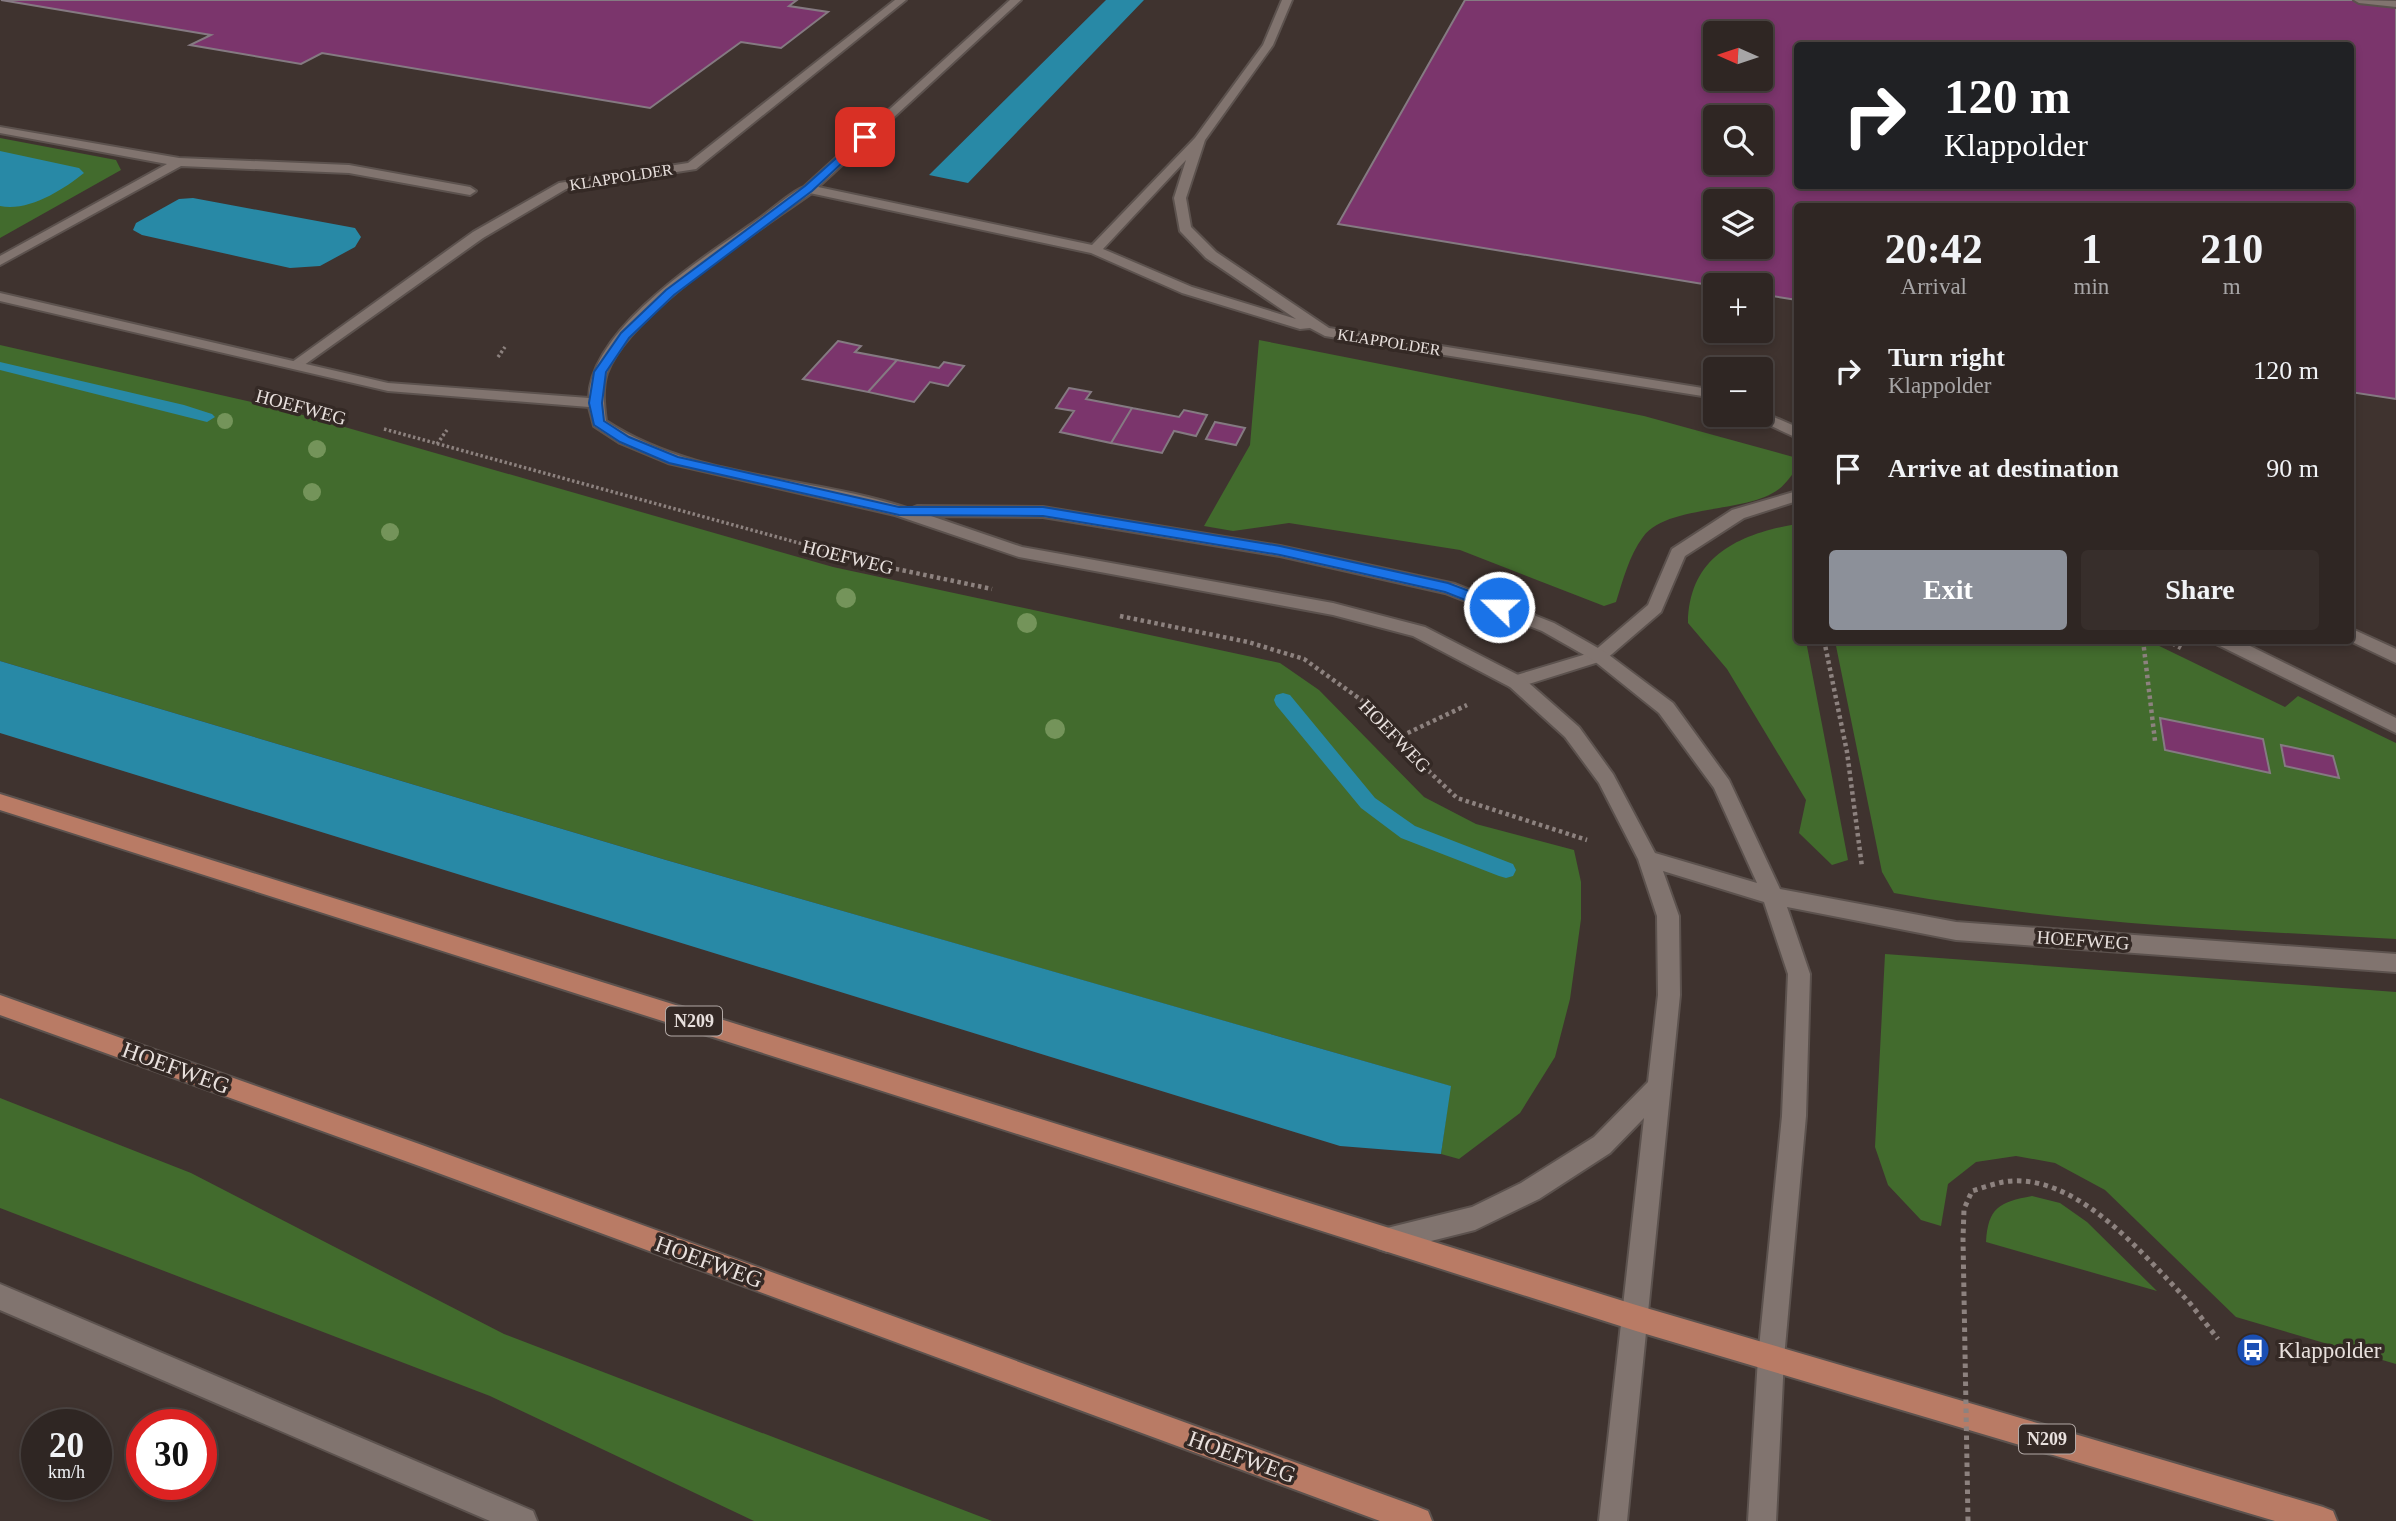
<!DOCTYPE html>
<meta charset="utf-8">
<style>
body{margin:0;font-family:"Times New Roman",serif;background:#372e2b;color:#f1f3f6;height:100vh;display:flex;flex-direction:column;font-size:26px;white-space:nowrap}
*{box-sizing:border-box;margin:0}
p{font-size:23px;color:#a7a5a6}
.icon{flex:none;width:38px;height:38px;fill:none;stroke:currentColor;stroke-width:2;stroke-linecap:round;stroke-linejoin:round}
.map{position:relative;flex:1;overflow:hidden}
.side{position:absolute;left:1794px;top:203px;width:560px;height:441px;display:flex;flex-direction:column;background:#2f2623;border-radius:7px;box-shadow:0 4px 10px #0003,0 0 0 2px #4a4341}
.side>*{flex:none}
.top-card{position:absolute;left:1794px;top:42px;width:560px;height:147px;border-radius:7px;box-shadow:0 4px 10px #0003,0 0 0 2px #4a4341;background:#202124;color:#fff;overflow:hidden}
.needle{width:46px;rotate:273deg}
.buttons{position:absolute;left:1703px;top:21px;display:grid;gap:14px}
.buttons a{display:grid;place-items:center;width:70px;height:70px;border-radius:7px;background:#2f2623;box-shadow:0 4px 10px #0003,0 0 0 2px #4a4341;font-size:35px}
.speed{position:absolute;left:21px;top:1409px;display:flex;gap:14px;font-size:35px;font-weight:700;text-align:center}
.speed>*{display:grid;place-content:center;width:91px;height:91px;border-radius:50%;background:#2f2623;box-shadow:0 4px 10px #0003,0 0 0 2px #4a4341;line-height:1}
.speed small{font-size:18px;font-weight:400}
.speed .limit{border:10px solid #d22;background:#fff;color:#111}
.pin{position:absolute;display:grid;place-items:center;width:60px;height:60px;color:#fff;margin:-30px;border-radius:14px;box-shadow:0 4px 10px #0006}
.me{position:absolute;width:77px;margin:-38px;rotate:292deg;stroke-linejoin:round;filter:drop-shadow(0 0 5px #0008)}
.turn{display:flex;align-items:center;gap:24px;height:147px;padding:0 35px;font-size:32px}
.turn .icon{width:91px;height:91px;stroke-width:2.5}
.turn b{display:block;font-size:49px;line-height:60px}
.eta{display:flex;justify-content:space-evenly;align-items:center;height:119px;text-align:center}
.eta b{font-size:42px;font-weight:700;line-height:49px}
.primary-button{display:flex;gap:14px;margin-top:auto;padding:14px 35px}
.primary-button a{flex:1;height:80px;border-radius:7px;background:#8c9099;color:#fff;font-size:28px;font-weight:700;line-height:80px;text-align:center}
.primary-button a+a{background:#372e2b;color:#f1f3f6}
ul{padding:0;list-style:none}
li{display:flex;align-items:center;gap:21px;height:98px;padding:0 35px}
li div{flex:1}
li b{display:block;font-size:26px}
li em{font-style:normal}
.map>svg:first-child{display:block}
.green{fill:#426b2d}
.water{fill:#2889a6}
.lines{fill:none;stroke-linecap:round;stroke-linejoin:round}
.stream{fill:#2889a6;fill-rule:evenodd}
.building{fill:#7b356c;stroke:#857a82;stroke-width:2;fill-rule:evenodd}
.service-casing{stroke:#5c524e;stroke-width:4}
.minor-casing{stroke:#5c524e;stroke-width:4}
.primary-casing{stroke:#5c524e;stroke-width:4}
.path-far2{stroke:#8d827f;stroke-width:3.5;stroke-dasharray:2.5 2.5;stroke-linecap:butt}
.path-far1{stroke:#8d827f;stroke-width:4.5;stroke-dasharray:3.5 3.5;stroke-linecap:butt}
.path{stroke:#8d827f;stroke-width:5;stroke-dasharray:4.5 4.5;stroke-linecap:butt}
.service{fill:#81746f;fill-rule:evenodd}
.minor{fill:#81746f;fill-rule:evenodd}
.primary{fill:#b97b65;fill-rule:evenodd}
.path-bridge{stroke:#8d827f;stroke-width:5;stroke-dasharray:4.5 4.5;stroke-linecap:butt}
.tree{fill:#74945a}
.route{fill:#1a73e8;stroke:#114b97;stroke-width:2}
.labels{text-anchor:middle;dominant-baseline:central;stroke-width:7;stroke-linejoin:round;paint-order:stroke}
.far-street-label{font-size:16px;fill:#e8e0dd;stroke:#342925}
.shield{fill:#342925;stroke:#b2a9a6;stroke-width:2}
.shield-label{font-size:18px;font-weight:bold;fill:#e8e0dd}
.street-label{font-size:19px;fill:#e8e0dd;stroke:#342925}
.near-street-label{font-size:23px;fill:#e8e0dd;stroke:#342925}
.near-poi-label{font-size:23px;fill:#e8e0dd;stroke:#342925;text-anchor:start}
</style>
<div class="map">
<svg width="2396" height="1521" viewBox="0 0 2396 1521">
<rect width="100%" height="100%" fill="#3f332f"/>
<path class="green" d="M0,138l116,22 5,10 -121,68z
M1259,340l385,76 153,42v11c-6,6 -11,15 -18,20 -33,25 -112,15 -136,48 -14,19 -20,43 -27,65l-12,4 -144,-56 -171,-27 -56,8 -29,-5 46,-81z
M0,345l282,64 551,158 447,96 39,27 105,107 52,27 98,26 7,32v37l-11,80 -15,58 -35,56 -61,46 -18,-5 9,-68 -784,-226 -666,-199z
M1797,524v116l9,1 42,219 -16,5 -33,-32 7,-33 -79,-131 -39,-46c1,-67 51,-89 109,-99z
M1835,641h314l136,66 13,-11 98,47v196c-167,-9 -337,-16 -502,-46l-12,-21z
M1885,954l511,38v372l-160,-47 -131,-127 -50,-27 -39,-7 -40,6 -28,22 -7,42 -20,-6 -33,-35 -13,-38z
M0,1098l191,75 313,161 488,187h-238l-264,-125 -490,-188z
M2032,1196l28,7 27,19 70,69 -171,-49c2,-34 13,-40 46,-46z"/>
<path class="water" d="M1106,0h38l-176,183 -39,-8z
M0,151l79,17 5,5c-21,17 -56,39 -84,33z
M193,198l162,30 6,9 -6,10 -35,19 -30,2 -148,-33 -9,-5 3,-7 43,-24z
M0,661l666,199 785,226 -10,68 -101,-8 -1340,-413z"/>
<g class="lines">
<path class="stream" d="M0,362l184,43 28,9 3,3 -8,5 -207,-52z
M1283,693l7,2 85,103 40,28 98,38 3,6 -3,6 -7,2 -7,-2 -98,-38 -40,-30 -85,-103 -2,-5 2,-5z"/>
</g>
<path class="building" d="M1,0h796l-8,6 39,6 -47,36 -40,-6 -91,66 -328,-55 -21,11 -111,-19 21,-10z
M1465,0h931v399l-46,-7v-186h-553v94l-37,-6v-9l-45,1 -377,-62zM1715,33h45v46h-45zM1797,46h553v140h-553zM1715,117h45v46h-45zM1715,201h45v46h-45z
M838,341l23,5 -6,6 42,8 -29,32 -65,-13z
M897,360l42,8 5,-6 20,4 -16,20 -18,-4 -16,20 -46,-10z
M1069,388l22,4 -5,7 46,9 -21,35 -51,-11 14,-21 -18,-3z
M1132,408l47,9 5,-7 23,5 -11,21 -22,-5 -12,22 -51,-10z
M1215,422l30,6 -9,17 -30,-6z
M2160,718l103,21 7,34 -105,-23z
M2281,745l52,11 6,22 -54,-12z"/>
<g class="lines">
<defs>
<path id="service" d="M895,0h11l-210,169 -130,20 -83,49 -183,130h-10l-2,-3 185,-133 86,-49 129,-20z
M1010,0h11l-203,187 274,58 103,-107 68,-93 19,-45h10l-19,45 -68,95 -19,58 5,29 25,25 113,76 386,62v8l-390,-62 -15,-8 -10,1 -118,-36 -91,-40 -286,-61v-6zM1186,160l-12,38 6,33 26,27 90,61 -104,-32 -89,-38z
M2354,0l42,1v6l-37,-4z
M0,127l179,31 170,7 121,22 6,4 -6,4 -121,-22 -168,-7 -181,99v-9l167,-92 -167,-31z
M1760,411l37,16v11l-43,-20 -2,-3h8z
M1797,491v10l-53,17 -59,38 -24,56 -56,48 -89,28 -6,-1 -3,-5 3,-5 83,-25 55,-47 24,-56 60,-39z
M2350,628l46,21v14l-48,-23z
M2213,640h25l158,78v15l-180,-89z"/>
<path id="minor" d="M809,185l4,1v6c-53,38 -185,122 -206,181 -5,16 -3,33 -1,48 90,59 204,54 304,88l7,-3 126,1 237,39 175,38 99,39 51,29 68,51 56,77 51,109 176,33 440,32v18l-440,-32 -169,-33 23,67 -4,142 -22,242 -8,163h-28l10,-163 24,-242 6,-142 -24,-72 -101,-31 16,45 1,79 -53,526h-28l45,-403 -34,35 -71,46 -64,31 -88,22 -9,-3 -4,-9 4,-9 9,-3 85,-21 49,-24 73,-46 54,-55 10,-87 -1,-79 -19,-57 -39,-76 -34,-46 -55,-50 -97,-51 -80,-21 -314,-58 -124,-42 -227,-52 -48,-20 -26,-17 -5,-19 -201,-16 -388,-90v-8l388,90 201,15c1,-69 115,-141 167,-177 16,-11 35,-30 53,-36zM931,516l112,1 237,39 165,37 97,38 51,29 66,53 55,75 43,95 -102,-30 -42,-79 -34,-47 -57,-50 -97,-50 -92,-24 -311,-56z
M0,1284l533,227 4,10h-47l-490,-211z"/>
<path id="primary" d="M0,794l1636,511 687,202 10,4 4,10h-62l-639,-190 -1636,-521z
M0,995l422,150 996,362 10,4 4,10h-52l-958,-354 -422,-152z"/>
</defs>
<use href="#service" class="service-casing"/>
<use href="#minor" class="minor-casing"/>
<use href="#primary" class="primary-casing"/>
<path class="path-far2" d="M498,357l7,-10
M384,429l506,139
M437,444l10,-14"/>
<path class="path-far1" d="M882,566l110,23
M1120,616l128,26 56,17 63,45 28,35 62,59 130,42
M1824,640l23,112 15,115
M2143,640l12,101
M2166,640l15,8
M1395,739l72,-34"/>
<path class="path" d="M2189,1302l29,37"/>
<use href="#service" class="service"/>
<use href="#minor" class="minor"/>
<use href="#primary" class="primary"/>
<path class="path-bridge" d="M1968,1521l-5,-282 1,-30 8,-18c10,-3 21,-7 31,-9 73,-12 141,74 186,120"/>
</g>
<g class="tree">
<circle cx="225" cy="421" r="8"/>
<circle cx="317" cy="449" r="9"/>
<circle cx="312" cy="492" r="9"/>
<circle cx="390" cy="532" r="9"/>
<circle cx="846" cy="598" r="10"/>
<circle cx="1027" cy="623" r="10"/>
<circle cx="1055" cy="729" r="10"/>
</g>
<path class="route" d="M862,135l8,2 -58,54 -138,104 -45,43 -23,34 -4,31 2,18 25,16 49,20 221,50h144l237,39 168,37 56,21 2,3 -2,4h-11l-48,-19 -165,-37 -237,-39 -144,-1 -230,-52 -49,-21 -26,-17 -5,-22 5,-31 27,-39 45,-43 139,-104z"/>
<defs>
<symbol id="bus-disc" viewBox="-11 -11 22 22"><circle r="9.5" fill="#1a4fb4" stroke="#342925"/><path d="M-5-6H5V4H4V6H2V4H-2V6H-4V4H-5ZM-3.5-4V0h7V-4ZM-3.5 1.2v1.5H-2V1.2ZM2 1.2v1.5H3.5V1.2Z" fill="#fff"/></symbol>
</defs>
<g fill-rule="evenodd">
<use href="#bus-disc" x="2234" y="1331" width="38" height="38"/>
</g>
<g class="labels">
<g class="far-street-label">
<text transform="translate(621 177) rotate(-9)">KLAPPOLDER</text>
<text transform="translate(1389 342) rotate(9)">KLAPPOLDER</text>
</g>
<g class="shield">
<rect x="666" y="1006.5" width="56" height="29" rx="5"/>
<rect x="2019" y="1424.5" width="56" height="29" rx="5"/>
</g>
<g class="shield-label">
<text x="694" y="1021">N209</text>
<text x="2047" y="1439">N209</text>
</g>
<g class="street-label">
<text transform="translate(301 407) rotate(15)">HOEFWEG</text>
<text transform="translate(848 557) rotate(14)">HOEFWEG</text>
<text transform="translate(1395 736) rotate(46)">HOEFWEG</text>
<text transform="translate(2083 940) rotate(4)">HOEFWEG</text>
</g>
<g class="near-street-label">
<text transform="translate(176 1068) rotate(20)">HOEFWEG</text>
<text transform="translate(709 1262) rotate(20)">HOEFWEG</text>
<text transform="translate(1242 1457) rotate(20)">HOEFWEG</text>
</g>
<g class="near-poi-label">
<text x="2278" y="1350">Klappolder</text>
</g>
</g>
</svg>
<div class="buttons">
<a><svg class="needle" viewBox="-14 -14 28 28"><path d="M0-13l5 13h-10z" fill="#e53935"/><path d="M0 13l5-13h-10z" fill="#a7a5a6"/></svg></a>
<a><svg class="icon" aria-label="search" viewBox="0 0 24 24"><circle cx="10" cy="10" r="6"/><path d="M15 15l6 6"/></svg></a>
<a><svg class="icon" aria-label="layers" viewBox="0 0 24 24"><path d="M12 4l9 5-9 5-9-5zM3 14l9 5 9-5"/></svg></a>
<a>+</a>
<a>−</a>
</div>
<div class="speed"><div>20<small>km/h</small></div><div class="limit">30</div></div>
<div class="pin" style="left:865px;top:137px;background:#d93025"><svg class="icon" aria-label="arrive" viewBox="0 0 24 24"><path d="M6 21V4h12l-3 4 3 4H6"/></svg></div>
<svg class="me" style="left:1499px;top:607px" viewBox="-20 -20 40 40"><circle r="17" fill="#1a73e8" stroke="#fff" stroke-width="3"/><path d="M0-11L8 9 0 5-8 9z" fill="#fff"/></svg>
<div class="top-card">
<div class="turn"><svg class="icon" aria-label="right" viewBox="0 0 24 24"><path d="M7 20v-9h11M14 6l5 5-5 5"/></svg><div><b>120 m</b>Klappolder</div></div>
</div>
<section class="side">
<div class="eta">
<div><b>20:42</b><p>Arrival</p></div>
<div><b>1</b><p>min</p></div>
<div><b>210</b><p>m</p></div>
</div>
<ul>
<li><svg class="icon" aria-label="right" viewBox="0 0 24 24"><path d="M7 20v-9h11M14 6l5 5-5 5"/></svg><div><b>Turn right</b><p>Klappolder</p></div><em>120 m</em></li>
<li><svg class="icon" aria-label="arrive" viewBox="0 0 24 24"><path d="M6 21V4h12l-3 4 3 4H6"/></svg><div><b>Arrive at destination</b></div><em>90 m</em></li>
</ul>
<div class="primary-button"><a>Exit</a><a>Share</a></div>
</section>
</div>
